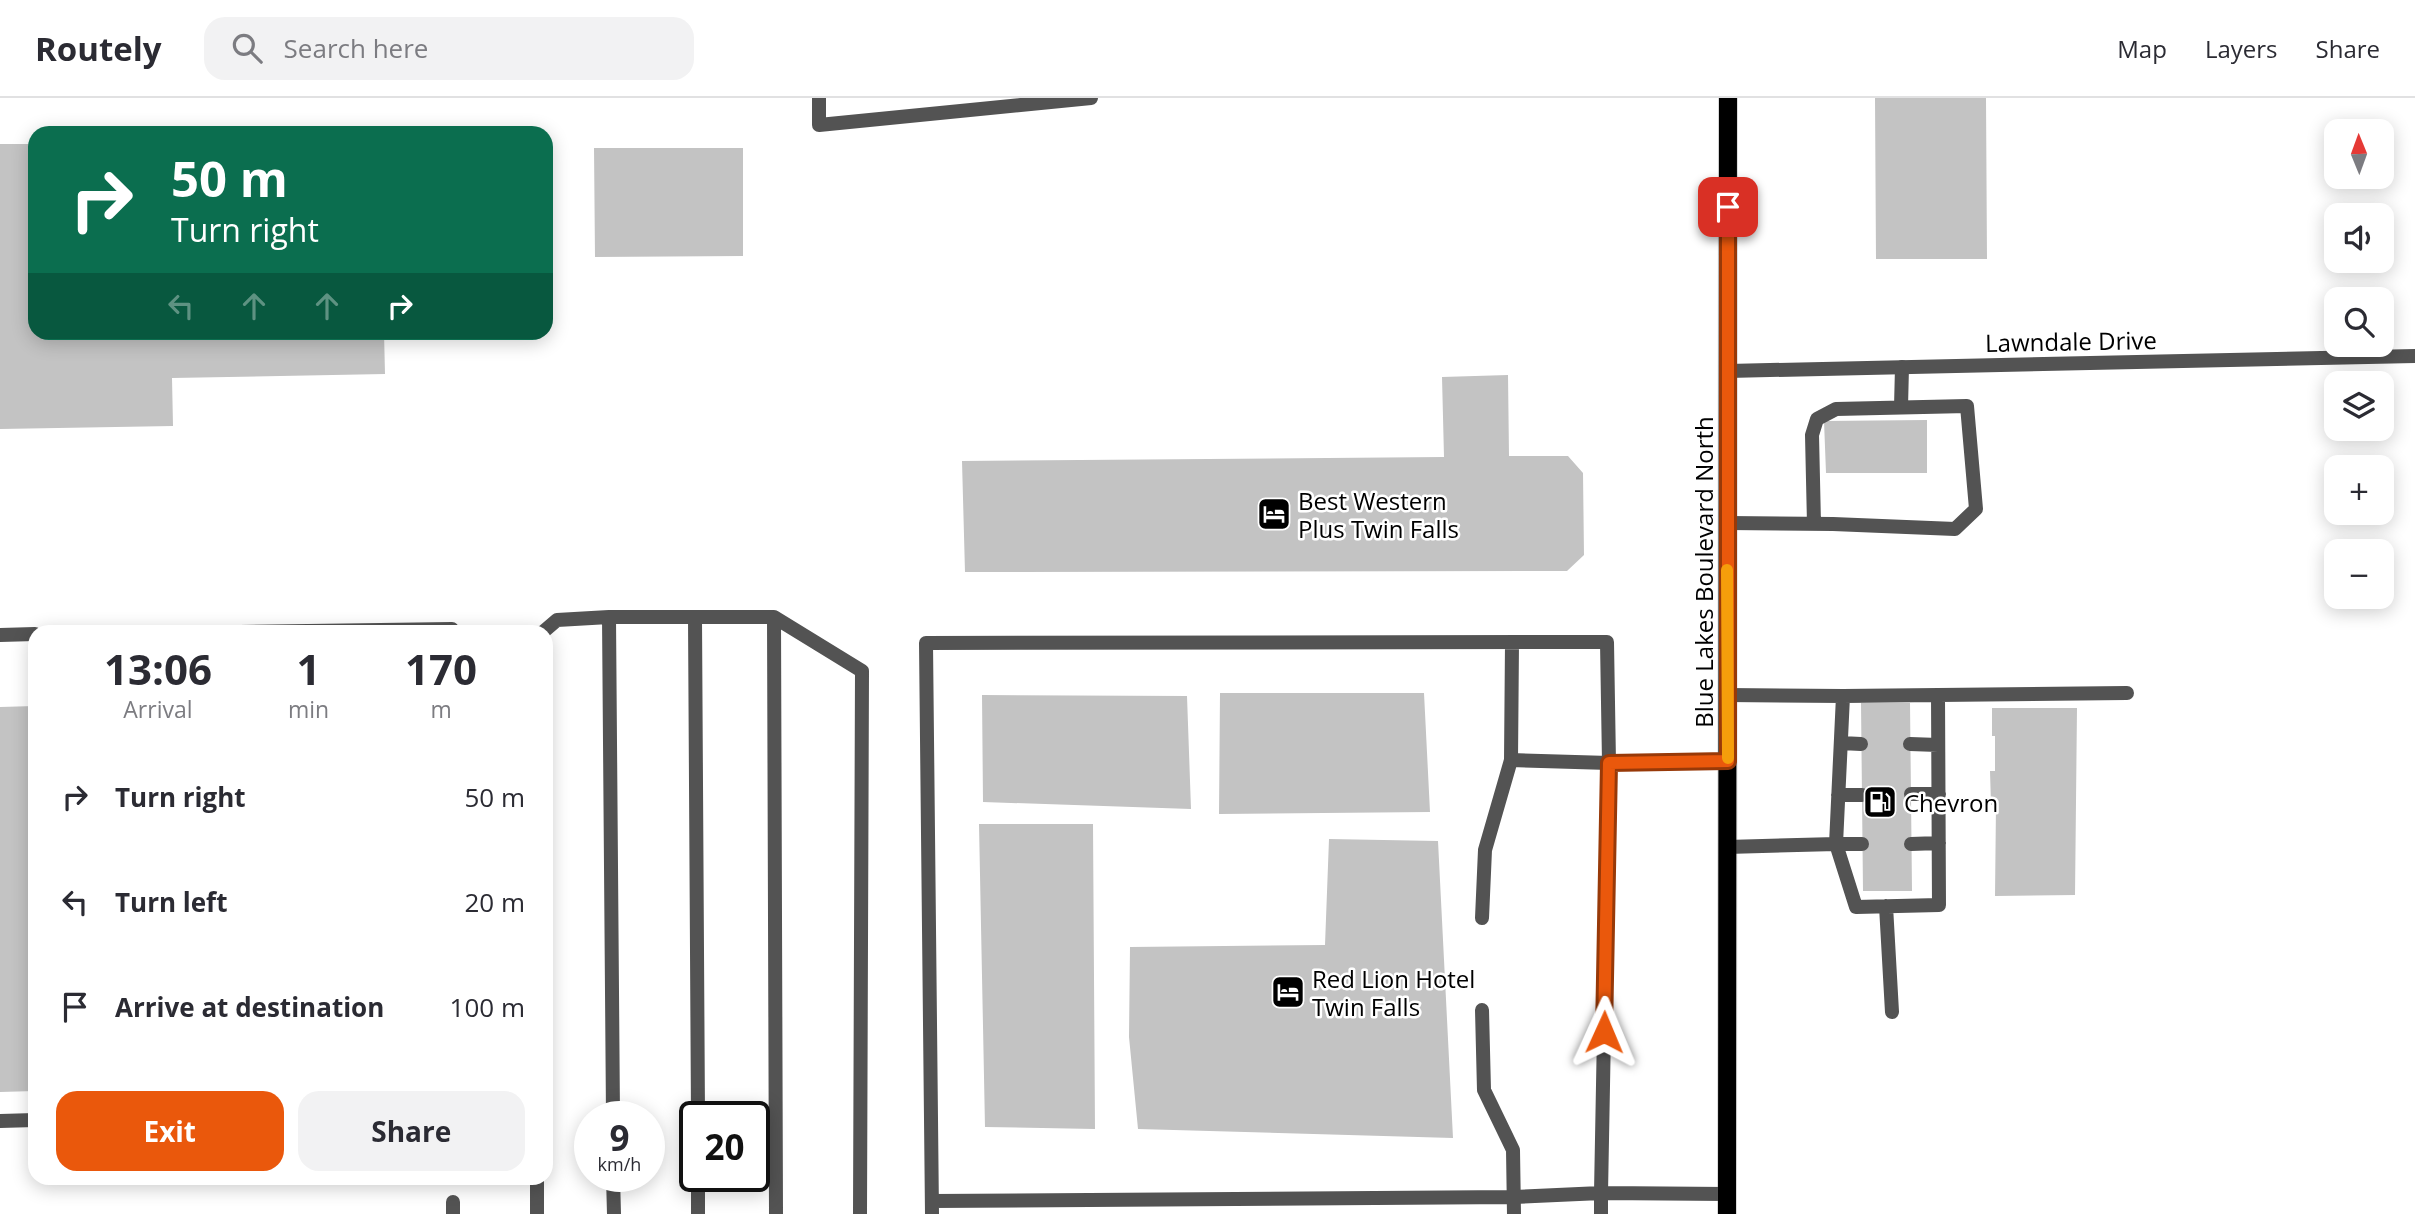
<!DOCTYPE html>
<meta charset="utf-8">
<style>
body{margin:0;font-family:"Open Sans",sans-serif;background:#f2f2f3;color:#2b2b33;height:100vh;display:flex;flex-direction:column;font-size:26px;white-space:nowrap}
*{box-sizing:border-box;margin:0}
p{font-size:23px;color:#7c7c81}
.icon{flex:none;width:38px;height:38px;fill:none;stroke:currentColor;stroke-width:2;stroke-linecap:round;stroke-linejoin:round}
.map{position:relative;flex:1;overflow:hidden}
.sheet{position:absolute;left:28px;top:527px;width:525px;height:560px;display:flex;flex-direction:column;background:#fff;border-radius:21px;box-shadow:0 4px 18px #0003}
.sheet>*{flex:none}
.hud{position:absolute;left:28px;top:28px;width:525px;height:214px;border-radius:21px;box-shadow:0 4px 18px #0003;background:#0b6e4f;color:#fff;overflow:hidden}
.needle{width:46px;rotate:359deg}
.tools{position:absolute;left:2324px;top:21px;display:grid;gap:14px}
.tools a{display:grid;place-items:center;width:70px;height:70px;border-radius:14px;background:#fff;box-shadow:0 4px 18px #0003;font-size:35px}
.speed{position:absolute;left:574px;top:1003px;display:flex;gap:14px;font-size:35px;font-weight:700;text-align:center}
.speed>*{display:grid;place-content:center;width:91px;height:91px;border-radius:50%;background:#fff;box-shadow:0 4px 18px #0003;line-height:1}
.speed small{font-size:18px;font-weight:400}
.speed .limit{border:4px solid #111;border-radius:10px;background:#fff;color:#111}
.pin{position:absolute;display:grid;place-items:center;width:60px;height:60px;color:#fff;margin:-30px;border-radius:14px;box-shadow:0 4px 10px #0006}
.me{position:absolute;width:77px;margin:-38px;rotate:1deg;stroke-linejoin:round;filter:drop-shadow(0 0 5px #0008)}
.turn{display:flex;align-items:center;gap:24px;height:147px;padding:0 28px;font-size:32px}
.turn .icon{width:91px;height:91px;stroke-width:2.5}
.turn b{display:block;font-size:49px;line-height:60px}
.lanes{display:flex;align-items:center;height:66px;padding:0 28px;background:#0003;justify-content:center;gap:35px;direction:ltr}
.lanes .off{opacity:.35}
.eta{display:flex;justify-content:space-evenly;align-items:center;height:119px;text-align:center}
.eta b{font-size:42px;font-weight:700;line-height:49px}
.primary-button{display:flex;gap:14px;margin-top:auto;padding:14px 28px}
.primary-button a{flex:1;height:80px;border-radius:21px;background:#ea580c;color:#fff;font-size:28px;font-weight:700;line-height:80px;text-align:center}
.primary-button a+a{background:#f2f2f3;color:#2b2b33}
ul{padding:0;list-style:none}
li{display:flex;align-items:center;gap:21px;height:105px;padding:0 28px}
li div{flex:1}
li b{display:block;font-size:26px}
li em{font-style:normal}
header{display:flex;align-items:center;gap:42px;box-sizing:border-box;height:98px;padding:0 35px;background:#fff;border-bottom:2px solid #e1e1e2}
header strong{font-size:33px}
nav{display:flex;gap:38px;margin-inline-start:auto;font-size:24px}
.search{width:490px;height:63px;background:#f2f2f3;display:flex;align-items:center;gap:18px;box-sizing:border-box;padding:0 24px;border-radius:21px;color:#7c7c81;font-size:26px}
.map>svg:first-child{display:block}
.building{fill:#c3c3c3}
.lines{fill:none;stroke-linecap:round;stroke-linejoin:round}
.primary-casing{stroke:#dbdbdb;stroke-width:20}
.service{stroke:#535353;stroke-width:14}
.minor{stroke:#535353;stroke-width:14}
.primary{stroke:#000;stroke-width:18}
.route-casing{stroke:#983908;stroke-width:18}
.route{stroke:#ea580c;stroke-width:12}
.slow{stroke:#f59e0b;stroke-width:12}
.labels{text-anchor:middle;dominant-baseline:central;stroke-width:5;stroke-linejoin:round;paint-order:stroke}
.street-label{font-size:24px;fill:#000;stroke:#fff}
.poi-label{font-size:24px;fill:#000;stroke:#fff;text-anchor:start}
</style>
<header>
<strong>Routely</strong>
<div class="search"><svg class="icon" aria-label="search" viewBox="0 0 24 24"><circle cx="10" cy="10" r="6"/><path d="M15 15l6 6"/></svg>Search here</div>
<nav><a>Map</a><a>Layers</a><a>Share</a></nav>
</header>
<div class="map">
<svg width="2415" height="1116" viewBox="0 0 2415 1116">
<rect width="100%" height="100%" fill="#fff"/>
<path class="building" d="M1875,0h111l1,161h-111z
M0,46h35v188h349l1,42 -213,4 1,48 -173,3z
M594,50h149v108l-148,1z
M1508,277l1,81h59l15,17 1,82 -17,16 -602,1 -3,-111 482,-4 -2,-80z
M1927,322v53h-101l-2,-52z
M1220,595h204l6,119 -211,2z
M982,597l205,1 4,113 -208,-7z
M1861,605h49l2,188h-49z
M35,608v385l-35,1v-385z
M1992,610h85l-2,187 -80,1 1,-91h-5l-1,-34h5v-35h-3z
M979,726h114l2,305 -110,-2z
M1329,741l109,2 15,297 -315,-9 -9,-92 1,-90 195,-2z"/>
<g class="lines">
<defs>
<path id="primary" d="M1727,1116l1,-1116"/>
</defs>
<use href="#primary" class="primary-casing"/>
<path class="service" d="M819,0v27l272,-27
M1901,309l1,-40
M1728,425l105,1 122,5 21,-20 -9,-103 -131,3 -19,10 -5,16 2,89
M609,519l4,499
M774,519l2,597
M695,520l3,498
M240,534l212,-3v3
M543,534l14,-12 52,-3h165l88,54 -2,543
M0,537l35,-1
M1843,598l284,-3
M1841,645l20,1
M1910,646l28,1
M1511,662l1,-117
M1911,696h28
M1838,697h24
M1862,746h-26l20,63 83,-2 -1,-210
M1911,746l28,-1
M1727,749l109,-3 7,-148 -116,-1
M1886,808l6,106
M1482,820l3,-68 26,-90 98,3 119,-2
M1482,912l2,80 29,60 1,64
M0,1023l35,-1
M613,1078l1,38
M698,1078v38
M537,1080v36
M932,1103l582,-4 87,-4v21
M453,1104v12
M932,1116l-6,-571 681,-1 2,121 -8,430 126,1"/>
<path class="minor" d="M1728,273l687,-15"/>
<use href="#primary" class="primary"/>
</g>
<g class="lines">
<defs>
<path id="route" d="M1604,934l5,-269 119,-2v-554"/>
</defs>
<use href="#route" class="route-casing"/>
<use href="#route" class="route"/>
<path class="slow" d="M1727,472l1,188"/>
</g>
<defs>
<symbol id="hotel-square" viewBox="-11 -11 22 22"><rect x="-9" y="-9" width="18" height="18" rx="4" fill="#000" stroke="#fff"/><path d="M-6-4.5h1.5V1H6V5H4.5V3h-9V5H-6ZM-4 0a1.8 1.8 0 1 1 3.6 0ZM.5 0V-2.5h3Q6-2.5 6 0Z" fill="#fff"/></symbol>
<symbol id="fuel-square" viewBox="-11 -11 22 22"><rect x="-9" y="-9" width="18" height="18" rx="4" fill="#000" stroke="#fff"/><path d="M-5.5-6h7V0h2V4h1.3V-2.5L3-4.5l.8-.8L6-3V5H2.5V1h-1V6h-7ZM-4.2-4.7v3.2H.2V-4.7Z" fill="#fff"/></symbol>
</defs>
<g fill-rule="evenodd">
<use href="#hotel-square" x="1255" y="397" width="38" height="38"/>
<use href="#fuel-square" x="1861" y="685" width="38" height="38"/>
<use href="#hotel-square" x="1269" y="875" width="38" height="38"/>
</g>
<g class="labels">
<g class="street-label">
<text transform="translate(2071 243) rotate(-1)">Lawndale Drive</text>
<text transform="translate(1703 474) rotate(-90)">Blue Lakes Boulevard North</text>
</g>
<g class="poi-label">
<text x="1298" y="402">Best Western<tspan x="1298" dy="28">Plus Twin Falls</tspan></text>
<text x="1904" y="704">Chevron</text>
<text x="1312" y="880">Red Lion Hotel<tspan x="1312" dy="28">Twin Falls</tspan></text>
</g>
</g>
</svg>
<div class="tools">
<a><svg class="needle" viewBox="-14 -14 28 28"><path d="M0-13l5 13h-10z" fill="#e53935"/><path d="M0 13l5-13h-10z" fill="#7c7c81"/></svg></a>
<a><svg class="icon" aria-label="sound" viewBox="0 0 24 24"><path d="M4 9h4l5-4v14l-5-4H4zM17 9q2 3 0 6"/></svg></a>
<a><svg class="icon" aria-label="search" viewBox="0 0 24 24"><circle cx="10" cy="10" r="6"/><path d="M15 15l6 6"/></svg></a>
<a><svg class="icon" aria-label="layers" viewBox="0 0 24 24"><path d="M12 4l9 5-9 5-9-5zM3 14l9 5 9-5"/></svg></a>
<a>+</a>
<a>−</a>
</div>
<div class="speed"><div>9<small>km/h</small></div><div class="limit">20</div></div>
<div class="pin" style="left:1728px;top:109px;background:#d93025"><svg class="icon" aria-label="arrive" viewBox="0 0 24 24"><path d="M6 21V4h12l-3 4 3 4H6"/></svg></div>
<svg class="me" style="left:1604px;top:934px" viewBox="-20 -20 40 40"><path d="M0-17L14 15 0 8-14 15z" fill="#ea580c" stroke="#fff" stroke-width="4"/></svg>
<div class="hud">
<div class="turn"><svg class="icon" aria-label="right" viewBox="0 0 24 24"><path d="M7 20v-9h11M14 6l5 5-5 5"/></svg><div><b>50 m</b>Turn right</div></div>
<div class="lanes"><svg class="icon off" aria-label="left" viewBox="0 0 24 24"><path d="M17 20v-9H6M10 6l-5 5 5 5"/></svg><svg class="icon off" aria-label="ahead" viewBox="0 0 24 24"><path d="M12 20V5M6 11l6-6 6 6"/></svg><svg class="icon off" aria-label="ahead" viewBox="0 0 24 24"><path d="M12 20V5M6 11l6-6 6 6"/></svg><svg class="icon" aria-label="right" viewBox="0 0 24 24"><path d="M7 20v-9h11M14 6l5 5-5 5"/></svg></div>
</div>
<section class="sheet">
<div class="eta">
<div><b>13:06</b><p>Arrival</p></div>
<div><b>1</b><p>min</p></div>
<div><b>170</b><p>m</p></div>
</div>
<ul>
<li><svg class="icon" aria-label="right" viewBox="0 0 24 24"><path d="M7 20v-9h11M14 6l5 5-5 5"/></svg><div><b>Turn right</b></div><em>50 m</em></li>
<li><svg class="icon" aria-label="left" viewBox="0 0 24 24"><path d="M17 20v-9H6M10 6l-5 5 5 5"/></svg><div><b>Turn left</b></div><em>20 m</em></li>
<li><svg class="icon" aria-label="arrive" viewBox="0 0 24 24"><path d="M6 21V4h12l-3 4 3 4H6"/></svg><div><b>Arrive at destination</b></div><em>100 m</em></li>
</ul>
<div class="primary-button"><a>Exit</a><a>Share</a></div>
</section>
</div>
